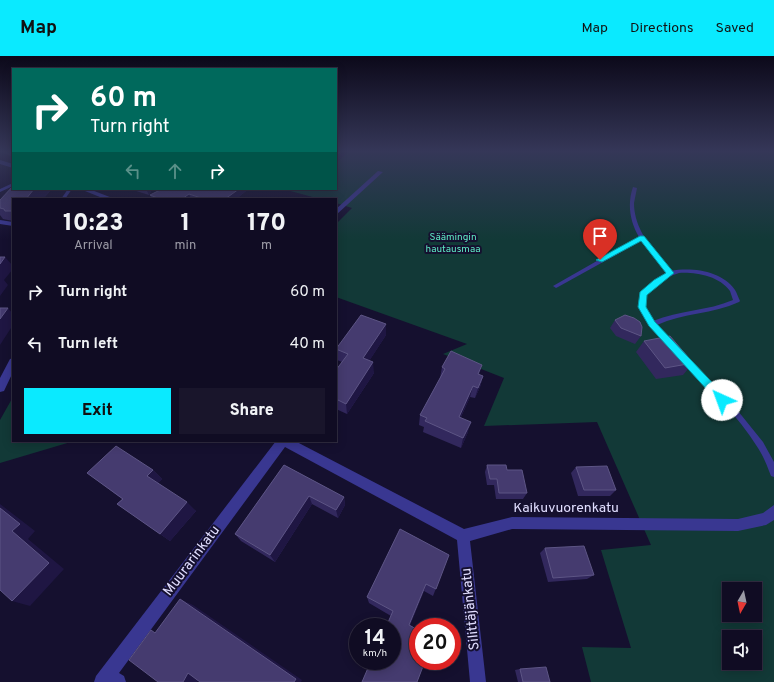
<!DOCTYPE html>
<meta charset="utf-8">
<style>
body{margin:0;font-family:Overpass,sans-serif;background:#19152b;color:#f1f3f6;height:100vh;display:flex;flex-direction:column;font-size:15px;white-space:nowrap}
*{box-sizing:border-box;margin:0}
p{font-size:13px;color:#9c9ba6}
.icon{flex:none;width:22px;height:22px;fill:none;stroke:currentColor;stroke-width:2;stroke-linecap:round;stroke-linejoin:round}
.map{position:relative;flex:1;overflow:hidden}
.details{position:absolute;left:12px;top:142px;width:325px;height:244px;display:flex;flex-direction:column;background:#100c23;border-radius:0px;box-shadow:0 2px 10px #0003,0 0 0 1px #302c41}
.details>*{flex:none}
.top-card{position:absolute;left:12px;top:12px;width:325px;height:122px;border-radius:0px;box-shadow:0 2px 10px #0003,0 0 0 1px #302c41;background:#00695c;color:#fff;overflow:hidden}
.needle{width:26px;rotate:189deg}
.fabs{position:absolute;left:722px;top:526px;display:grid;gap:8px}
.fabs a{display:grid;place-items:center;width:40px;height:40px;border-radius:0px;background:#100c23;box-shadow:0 2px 10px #0003,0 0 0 1px #302c41;font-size:20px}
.speed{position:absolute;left:349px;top:562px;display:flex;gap:8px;font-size:20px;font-weight:700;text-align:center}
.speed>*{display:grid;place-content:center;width:52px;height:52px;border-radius:50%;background:#100c23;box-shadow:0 2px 10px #0003,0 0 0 1px #302c41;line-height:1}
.speed small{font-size:10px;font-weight:400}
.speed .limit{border:6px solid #d22;background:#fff;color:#111}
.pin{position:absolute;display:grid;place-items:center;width:34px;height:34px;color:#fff;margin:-41px -17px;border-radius:50% 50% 50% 0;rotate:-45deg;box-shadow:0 0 4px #0007}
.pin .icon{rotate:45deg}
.me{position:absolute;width:44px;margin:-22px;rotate:317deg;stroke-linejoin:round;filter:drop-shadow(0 0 3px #0008)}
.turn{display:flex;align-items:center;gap:14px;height:84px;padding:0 12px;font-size:18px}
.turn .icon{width:52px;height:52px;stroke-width:2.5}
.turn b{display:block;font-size:28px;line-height:34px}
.lanes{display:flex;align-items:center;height:38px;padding:0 12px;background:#0003;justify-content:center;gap:20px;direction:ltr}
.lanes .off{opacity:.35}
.eta{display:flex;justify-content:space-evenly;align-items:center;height:68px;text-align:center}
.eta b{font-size:24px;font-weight:800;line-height:28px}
.button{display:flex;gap:8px;margin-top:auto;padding:8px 12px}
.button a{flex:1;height:46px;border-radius:0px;background:#0aeaff;color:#111;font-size:16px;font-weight:800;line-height:46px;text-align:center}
.button a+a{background:#19152b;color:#f1f3f6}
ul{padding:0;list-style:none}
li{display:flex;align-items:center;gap:12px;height:52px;padding:0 12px}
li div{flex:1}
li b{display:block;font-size:15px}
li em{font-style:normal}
header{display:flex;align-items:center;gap:24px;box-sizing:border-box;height:56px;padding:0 20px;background:#0aeaff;color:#111}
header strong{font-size:19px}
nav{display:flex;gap:22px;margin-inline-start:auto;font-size:14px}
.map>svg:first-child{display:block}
.green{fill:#123937;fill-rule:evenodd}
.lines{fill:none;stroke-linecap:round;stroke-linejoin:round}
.service{fill:#393791;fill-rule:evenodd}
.minor{fill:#393791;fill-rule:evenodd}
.wall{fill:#32285d}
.shaded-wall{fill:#1f1643}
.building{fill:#453b6f;stroke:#5d5585}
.route{fill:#0aeaff;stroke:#0698a6}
.labels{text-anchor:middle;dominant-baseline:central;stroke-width:4;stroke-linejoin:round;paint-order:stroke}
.far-park-label{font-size:10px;fill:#5feac5;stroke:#15102f}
.near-street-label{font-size:14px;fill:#e1deff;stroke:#15102f}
</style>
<header>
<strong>Map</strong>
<nav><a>Map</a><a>Directions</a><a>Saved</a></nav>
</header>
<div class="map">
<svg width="774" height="626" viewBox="0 0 774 626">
<rect width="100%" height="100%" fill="#15102f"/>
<path class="green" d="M336,96h438v530h-183l-9,-35 49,1 -30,-98 50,-5 -54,-123 -113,4 20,-48 -61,-24 24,-10 -131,-47v-73l16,-16 -16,-5v-4h-16l-37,-10h53zM729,533h26v26h-26zM729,581h26v26h-26z
M13,341v44h61l-74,22v-43z"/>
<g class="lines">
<path class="service" d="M13,127v3l-13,6v-3z
M633,131l4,1c-1,5 -2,10 -3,15 0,28 21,49 37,68 21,-4 51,0 64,19 2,3 3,7 5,11l-1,1c-26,12 -56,11 -82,23l16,17 1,2 -1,2h-4c-14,-14 -35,-32 -28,-53l16,-15 9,-5 -25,-32 -83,46 -2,1 -3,-2 86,-49c-9,-15 -12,-33 -6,-50zM679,217c17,-1 40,3 51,18 1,3 2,6 3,9 -25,11 -54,10 -80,21l-8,-14 1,-12 19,-17z
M68,133h4l-7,10h-4z
M0,164l13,2v4l-13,-2z
M684,300l2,1 52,54 25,31 11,20v15l-3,-1c-4,-10 -7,-19 -13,-28 -20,-33 -50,-60 -76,-87l-1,-2 1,-2z"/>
<path class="minor" d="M0,104l13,4v4l-13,-4z
M378,115l5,1 -47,43v-6z
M80,133h9l26,10h-10z
M13,302v14l-9,19 -4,1v-14l10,-19z
M276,385h19l169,88 48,-12 226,2 25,-6 11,-8v15l-8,5 -28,6 -226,-2 -42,12 16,141h-16l-13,-142 -172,-93 -166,226 5,3 2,6h-32l2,-6z"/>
</g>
<path class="wall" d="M0,96h13v5l-12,-5z
M132,133h20l-3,6 -16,-5z
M50,135l-7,8h-30v22l-10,-2 -3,-4v-15z
M246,135l-10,8h-84l-2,-4z
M615,264l26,16 -6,8 -19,-8 -6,-8z
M386,279l-17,26 5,12 -27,41 -11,-5v-39l6,-8 -5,-2 -1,-11z
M644,285l49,22 -10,12 -27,4 -20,-27z
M442,311l37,8 4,1 -3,11 -5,11 -5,-1 -9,20 7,15 -7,16 -38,-16 1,-5 -5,-2 1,-10 20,-37z
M284,409l60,32 1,8 -7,13 -26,-14 -37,58 -34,-21 -6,-7z
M487,409l20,5 20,23 -4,6h-27l-2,-14h-7l-2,-13z
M576,411l40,23 -6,6h-32l-7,-23z
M153,414l9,9 -4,4 38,28 -26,30 -53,-37 5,-5 -35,-26z
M400,473l49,26 -16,41 -9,-5 -14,34 8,5v31h23l-2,8 -4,2 -11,-7 -7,18h-55l9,-21h21v-34h-6l5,-11 -22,-13 -2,-6z
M545,492l49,27 -7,4 -39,3 -8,-29z
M520,613l30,13h-32l-3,-12z"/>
<path class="shaded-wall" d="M340,96h7v1l-11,10v-8z
M34,133h15l1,2 -7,8h-17z
M146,133h6l-3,6z
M239,133h7v2l-10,8h-11z
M189,138l2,5h-9z
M5,201l8,9v3l-9,11 4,5 -8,11v-32z
M8,252l5,6v11l-13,20v-26z
M386,268v11l-22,34 -1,-11z
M373,306l1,11 -27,41 -1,-10z
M482,309l-3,11 -1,-2z
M483,320l-3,11 -5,11 3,-10z
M473,330l-3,11 -14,30 3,-10z
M471,366l-3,10 -7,16 2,-10z
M153,414l9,9 -5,6 -10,-9z
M309,440l3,8 -37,58 -5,-7z
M344,441l1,8 -7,13 -2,-8z
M187,446l9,9 -26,30 -10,-7z
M0,448l35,27 -7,8 36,30 -34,37 -18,-5v-70l-12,-23z
M426,528l-2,7 -16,39 1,-5z
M180,543l13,6 109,75 -1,2h-7z
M188,617l14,2 -5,7h-14z"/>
<path class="building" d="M336,96h4l-4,3z
M13,130v3h21l-8,10h-13v12h-8l-1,-2 -4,-1v-8z
M162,133h77l-14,10h-21l-15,-5 -7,5h-22l-10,-4z
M0,201h5l-5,7z
M0,252h8l-8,11z
M361,259l25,9 -23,34 10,4 -27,42 -10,-5v-29l12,-16 -12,-5z
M625,259l9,3 6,4 2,5 -1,9 -20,-8 -6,-8z
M670,280l23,27 -28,5 -21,-27z
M451,295l31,14 -4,9 5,2 -5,12 -5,-2 -14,31 12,5 -8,16 -38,-17 2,-3 -7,-3 25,-46 -3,-2z
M116,390l37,24 -6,6 40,26 -27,32 -43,-30 6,-5 -36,-26z
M284,409l60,32 -8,13 -27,-14 -39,59 -35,-21z
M487,409h19l1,5h15l5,23h-28l-2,-14h-7z
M607,410l9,24h-32l-8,-23z
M0,452l20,16 -8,7 37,32 -37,38 -12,-11z
M400,473l49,26 -13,34 -10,-5 -17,41 9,5v31h7l-8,21h-55l9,-21h21v-34h-6l7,-16 -26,-14z
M584,490l10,29 -41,3 -8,-30z
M180,543l116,80 -2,3h-94l-12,-9 -5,9h-25l-29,-22 22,-30 4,3z
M426,605h15l-2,8z
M546,611l4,15h-27l-3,-13z"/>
<linearGradient id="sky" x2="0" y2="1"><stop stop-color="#0c091a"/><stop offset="0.52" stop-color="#353758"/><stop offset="1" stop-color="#353758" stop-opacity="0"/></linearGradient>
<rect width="774" height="183" fill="url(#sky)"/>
<path class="route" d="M640,180h4l30,37 -27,22 -1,12 9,15 71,75 1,3 -1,3h-7l-70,-77 -11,-19 2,-15 14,-12 12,-7 -25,-32 -39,21 -6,-2z"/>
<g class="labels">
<g class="far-park-label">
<text x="453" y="181">Säämingin<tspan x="453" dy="12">hautausmaa</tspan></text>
</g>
<g class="near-street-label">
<text x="566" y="452">Kaikuvuorenkatu</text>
<text transform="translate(192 505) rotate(-53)">Muurarinkatu</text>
<text transform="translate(471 553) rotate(-96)">Silittäjänkatu</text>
</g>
</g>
</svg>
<div class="fabs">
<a><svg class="needle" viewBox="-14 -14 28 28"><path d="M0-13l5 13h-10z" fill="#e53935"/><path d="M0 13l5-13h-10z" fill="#9c9ba6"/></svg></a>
<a><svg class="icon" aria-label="sound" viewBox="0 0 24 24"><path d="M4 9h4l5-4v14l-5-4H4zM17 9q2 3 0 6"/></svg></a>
</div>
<div class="speed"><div>14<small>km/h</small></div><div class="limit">20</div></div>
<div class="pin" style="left:600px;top:204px;background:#d93025"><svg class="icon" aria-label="arrive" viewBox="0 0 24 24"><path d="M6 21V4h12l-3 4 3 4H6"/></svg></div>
<svg class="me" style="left:722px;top:344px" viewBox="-20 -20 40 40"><circle r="19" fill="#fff"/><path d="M0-13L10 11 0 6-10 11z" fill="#0aeaff"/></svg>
<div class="top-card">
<div class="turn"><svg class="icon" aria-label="right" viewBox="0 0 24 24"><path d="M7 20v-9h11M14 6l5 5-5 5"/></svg><div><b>60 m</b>Turn right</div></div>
<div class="lanes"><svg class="icon off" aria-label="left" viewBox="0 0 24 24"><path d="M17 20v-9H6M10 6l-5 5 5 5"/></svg><svg class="icon off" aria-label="ahead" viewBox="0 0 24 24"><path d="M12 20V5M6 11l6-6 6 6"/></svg><svg class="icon" aria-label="right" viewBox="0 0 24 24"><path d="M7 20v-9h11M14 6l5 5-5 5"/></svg></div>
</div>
<section class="details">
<div class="eta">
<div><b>10:23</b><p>Arrival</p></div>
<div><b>1</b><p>min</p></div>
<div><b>170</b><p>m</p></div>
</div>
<ul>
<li><svg class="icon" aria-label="right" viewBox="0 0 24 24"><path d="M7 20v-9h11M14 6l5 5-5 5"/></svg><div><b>Turn right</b></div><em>60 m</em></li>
<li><svg class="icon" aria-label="left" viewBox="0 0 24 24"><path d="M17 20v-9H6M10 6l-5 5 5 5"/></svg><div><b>Turn left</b></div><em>40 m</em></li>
</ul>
<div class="button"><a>Exit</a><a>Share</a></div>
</section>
</div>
